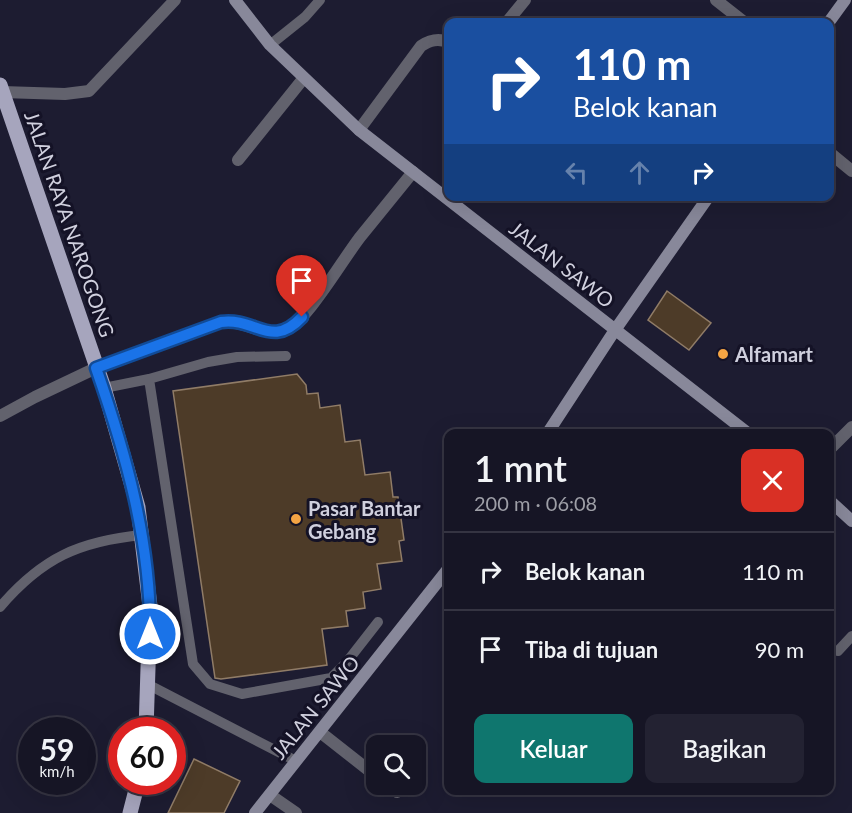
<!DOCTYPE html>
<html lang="id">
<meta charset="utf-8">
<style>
body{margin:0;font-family:Lato,sans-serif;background:#232232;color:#f1f3f6;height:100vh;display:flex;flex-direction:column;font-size:22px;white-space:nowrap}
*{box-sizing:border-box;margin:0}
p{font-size:20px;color:#9e9fa7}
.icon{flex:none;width:33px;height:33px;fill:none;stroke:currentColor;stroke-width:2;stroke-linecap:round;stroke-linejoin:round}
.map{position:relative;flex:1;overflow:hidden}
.sheet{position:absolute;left:444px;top:429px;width:390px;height:366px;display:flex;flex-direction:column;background:#161525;border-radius:12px;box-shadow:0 6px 24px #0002,0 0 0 2px #353442}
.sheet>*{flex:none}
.top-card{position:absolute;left:444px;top:18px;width:390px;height:183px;border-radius:12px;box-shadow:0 6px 24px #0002,0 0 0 2px #353442;background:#1a4fa0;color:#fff;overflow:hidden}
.fabs{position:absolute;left:366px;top:735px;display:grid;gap:12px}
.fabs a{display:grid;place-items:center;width:60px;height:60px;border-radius:12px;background:#161525;box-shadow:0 6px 24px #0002,0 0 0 2px #353442;font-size:30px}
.speed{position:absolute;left:18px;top:717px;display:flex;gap:12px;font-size:30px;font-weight:700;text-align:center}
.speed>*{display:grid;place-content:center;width:78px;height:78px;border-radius:50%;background:#161525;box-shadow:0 6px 24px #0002,0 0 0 2px #353442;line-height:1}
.speed small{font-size:15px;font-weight:400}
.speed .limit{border:9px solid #d22;background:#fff;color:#111}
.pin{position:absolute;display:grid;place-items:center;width:51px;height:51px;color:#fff;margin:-62px -26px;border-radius:50% 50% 50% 0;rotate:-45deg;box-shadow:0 0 6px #0007}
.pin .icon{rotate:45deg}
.me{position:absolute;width:66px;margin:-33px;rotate:0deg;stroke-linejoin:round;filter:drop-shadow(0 0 4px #0008)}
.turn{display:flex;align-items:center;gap:21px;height:126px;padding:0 30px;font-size:27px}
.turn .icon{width:78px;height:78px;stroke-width:2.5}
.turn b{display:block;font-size:42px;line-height:51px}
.lanes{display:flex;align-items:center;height:57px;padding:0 30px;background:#0003;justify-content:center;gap:30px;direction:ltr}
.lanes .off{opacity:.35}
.round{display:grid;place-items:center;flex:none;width:63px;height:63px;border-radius:12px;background:#232232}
.overview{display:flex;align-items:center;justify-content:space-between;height:102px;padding:0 30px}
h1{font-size:36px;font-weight:600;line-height:45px}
.primary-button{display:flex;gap:12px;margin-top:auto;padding:12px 30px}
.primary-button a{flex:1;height:69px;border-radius:12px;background:#0f766e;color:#fff;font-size:24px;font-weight:600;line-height:69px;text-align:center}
.primary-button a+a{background:#232232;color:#f1f3f6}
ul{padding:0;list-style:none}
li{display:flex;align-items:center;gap:18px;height:78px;padding:0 30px;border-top:2px solid #353442}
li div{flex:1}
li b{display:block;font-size:22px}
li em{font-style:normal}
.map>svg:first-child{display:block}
.building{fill:#4d3b28;stroke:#907c67;stroke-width:1.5}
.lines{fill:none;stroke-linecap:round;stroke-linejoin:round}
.lane{stroke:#62626d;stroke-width:10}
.street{stroke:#62626d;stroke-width:12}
.secondary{stroke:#88889a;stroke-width:12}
.primary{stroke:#a6a5bd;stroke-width:15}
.route-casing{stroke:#114b97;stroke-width:15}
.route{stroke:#1a73e8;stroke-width:10}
.poi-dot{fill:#f4a444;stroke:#141226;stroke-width:2}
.labels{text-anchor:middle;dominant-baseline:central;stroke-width:6;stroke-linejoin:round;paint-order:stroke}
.street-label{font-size:20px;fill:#d0d0de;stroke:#141226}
.poi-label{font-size:20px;font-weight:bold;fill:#d0d0de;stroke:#141226;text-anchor:start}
</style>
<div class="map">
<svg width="852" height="813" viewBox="0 0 852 813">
<rect width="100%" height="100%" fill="#1d1c31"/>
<path class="building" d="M667,291l44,32 -22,27 -41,-30z
M297,374l9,11 1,9 11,-1 2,15 20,-3 5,37 15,-2 5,35 25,-3 3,25h5l6,43 -5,1 3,20 -25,3 4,25 -18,3 2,16 -19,3 2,15 -26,3 5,36 -106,14 -6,-1 -42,-287z
M194,759l46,22 -16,32h-56z"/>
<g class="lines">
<path class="lane" d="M270,45l35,-28 15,-17
M149,379l44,285 17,20 32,10 89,-16 15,-15 32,-41
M104,388l45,-9 59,-17 29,-5 49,-1
M0,607c42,-49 79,-66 143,-72
M838,651l14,-15
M149,685l147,76"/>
<path class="street" d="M716,0l28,22
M507,22l18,-22
M2,92l63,2 24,-3 86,-91
M359,130l62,-84c9,-6 17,-8 27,-4
M830,153l22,18
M238,160l65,-81
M0,416l35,-19 61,-29 125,-46c21,-3 42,15 63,9 21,-6 60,-74 77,-95 17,-21 34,-42 52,-64
M830,449l22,-22
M320,732l56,44
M387,784l10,8
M270,795l26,18"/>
<path class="secondary" d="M235,0l35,45 89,85 390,304
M829,22l16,-22
M547,434l68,-104 94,-134
M830,501l22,20
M255,813l193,-244"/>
<path class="primary" d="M0,85l104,303 34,119 12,99 -4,124
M130,813l8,-31"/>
</g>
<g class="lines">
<defs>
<path id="route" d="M150,634c1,-92 -24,-180 -54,-266l125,-46c35,-5 50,28 81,-5"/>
</defs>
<use href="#route" class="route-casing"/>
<use href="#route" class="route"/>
</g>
<g class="poi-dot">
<circle cx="723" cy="354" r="6"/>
<circle cx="296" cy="519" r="6"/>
</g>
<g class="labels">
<g class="street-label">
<text transform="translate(70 224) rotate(71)">JALAN RAYA NAROGONG</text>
<text transform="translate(562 264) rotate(38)">JALAN SAWO</text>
<text transform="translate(315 707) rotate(-51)">JALAN SAWO</text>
</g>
<g class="poi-label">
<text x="735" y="354">Alfamart</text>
<text x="308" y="508">Pasar Bantar<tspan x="308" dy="23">Gebang</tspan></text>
</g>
</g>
</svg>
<div class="fabs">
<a><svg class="icon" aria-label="search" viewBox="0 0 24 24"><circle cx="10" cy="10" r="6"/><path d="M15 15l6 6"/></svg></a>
</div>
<div class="speed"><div>59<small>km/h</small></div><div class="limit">60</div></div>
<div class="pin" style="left:302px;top:317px;background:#d93025"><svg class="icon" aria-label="arrive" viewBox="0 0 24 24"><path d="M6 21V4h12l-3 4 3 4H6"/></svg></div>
<svg class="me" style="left:150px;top:634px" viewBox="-20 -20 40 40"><circle r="17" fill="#1a73e8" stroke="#fff" stroke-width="3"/><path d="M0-11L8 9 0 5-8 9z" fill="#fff"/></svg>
<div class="top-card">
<div class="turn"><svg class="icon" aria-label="right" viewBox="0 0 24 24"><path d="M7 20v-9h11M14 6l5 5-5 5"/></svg><div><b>110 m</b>Belok kanan</div></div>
<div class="lanes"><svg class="icon off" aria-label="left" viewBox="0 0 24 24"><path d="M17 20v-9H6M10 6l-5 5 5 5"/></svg><svg class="icon off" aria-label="ahead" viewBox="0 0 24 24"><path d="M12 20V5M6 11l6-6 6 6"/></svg><svg class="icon" aria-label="right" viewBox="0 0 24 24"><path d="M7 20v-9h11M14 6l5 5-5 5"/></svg></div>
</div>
<section class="sheet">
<div class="overview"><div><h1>1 mnt</h1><p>200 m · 06:08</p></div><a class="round" style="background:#d93025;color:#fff"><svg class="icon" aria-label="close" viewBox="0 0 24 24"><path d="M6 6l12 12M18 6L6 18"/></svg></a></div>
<ul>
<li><svg class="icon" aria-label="right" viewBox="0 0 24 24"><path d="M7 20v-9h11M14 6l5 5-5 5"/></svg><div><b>Belok kanan</b></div><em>110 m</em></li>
<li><svg class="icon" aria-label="arrive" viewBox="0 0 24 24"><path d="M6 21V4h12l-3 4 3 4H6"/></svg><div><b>Tiba di tujuan</b></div><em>90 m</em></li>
</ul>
<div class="primary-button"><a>Keluar</a><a>Bagikan</a></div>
</section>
</div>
